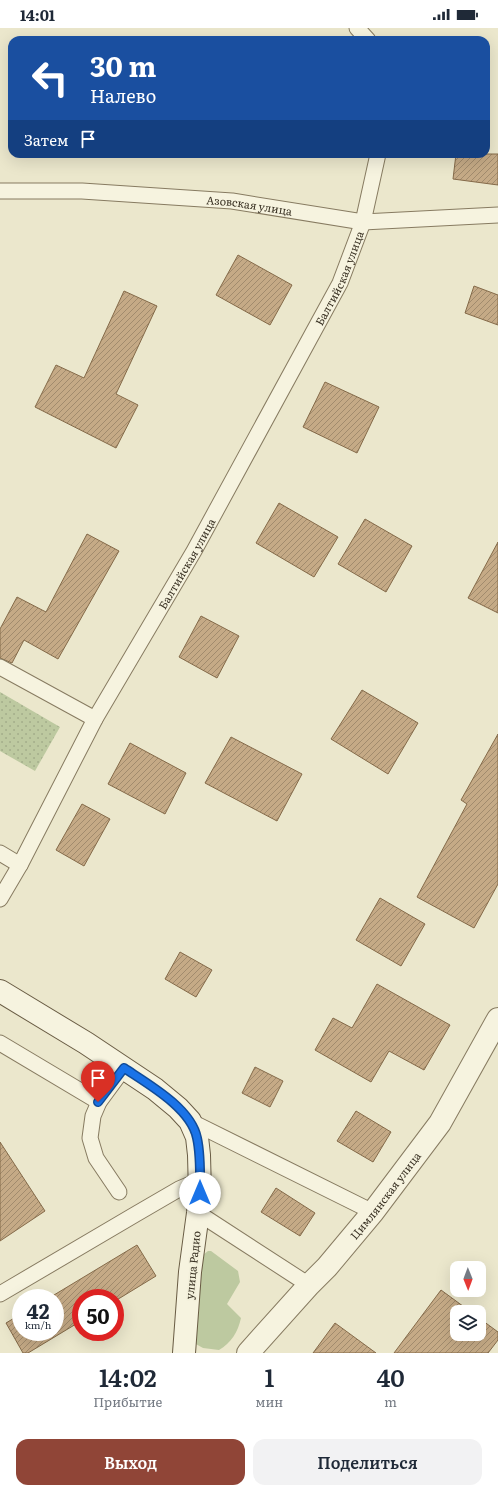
<!DOCTYPE html>
<html lang="ru">
<meta charset="utf-8">
<style>
body{margin:0;font-family:Literata,serif;background:#f2f2f3;color:#1f2937;height:100vh;display:flex;flex-direction:column;font-size:15px;white-space:nowrap}
*{box-sizing:border-box;margin:0}
p{font-size:13px;color:#747a83}
.icon{flex:none;width:22px;height:22px;fill:none;stroke:currentColor;stroke-width:2;stroke-linecap:round;stroke-linejoin:round}
.map{position:relative;height:1325px;overflow:hidden}
.side{display:flex;flex-direction:column;background:#fff;flex:1}
.side>*{flex:none}
.hud{position:absolute;left:8px;top:8px;width:482px;height:122px;border-radius:12px;box-shadow:0 4px 16px #0002;background:#1a4fa0;color:#fff;overflow:hidden}
.needle{width:26px;rotate:179deg}
.controls{position:absolute;left:450px;top:1233px;display:grid;gap:8px}
.controls a{display:grid;place-items:center;width:36px;height:36px;border-radius:8px;background:#fff;box-shadow:0 4px 16px #0002;font-size:20px}
.speed{position:absolute;left:12px;top:1261px;display:flex;gap:8px;font-size:20px;font-weight:700;text-align:center}
.speed>*{display:grid;place-content:center;width:52px;height:52px;border-radius:50%;background:#fff;box-shadow:0 4px 16px #0002;line-height:1}
.speed small{font-size:10px;font-weight:400}
.speed .limit{border:6px solid #d22;background:#fff;color:#111}
.pin{position:absolute;display:grid;place-items:center;width:34px;height:34px;color:#fff;margin:-41px -17px;border-radius:50% 50% 50% 0;rotate:-45deg;box-shadow:0 0 4px #0007}
.pin .icon{rotate:45deg}
.me{position:absolute;width:44px;margin:-22px;rotate:0deg;stroke-linejoin:round;filter:drop-shadow(0 0 3px #0008)}
.turn{display:flex;align-items:center;gap:14px;height:84px;padding:0 16px;font-size:18px}
.turn .icon{width:52px;height:52px;stroke-width:2.5}
.turn b{display:block;font-size:28px;line-height:34px}
.then{display:flex;align-items:center;height:38px;padding:0 16px;background:#0003;gap:8px;font-size:15px}
.eta{display:flex;justify-content:space-evenly;align-items:center;height:68px;text-align:center}
.eta b{font-size:24px;font-weight:600;line-height:28px}
.cta{display:flex;gap:8px;margin-top:auto;padding:8px 16px}
.cta a{flex:1;height:46px;border-radius:12px;background:#904537;color:#fff;font-size:16px;font-weight:600;line-height:46px;text-align:center}
.cta a+a{background:#f2f2f3;color:#1f2937}
.status{display:flex;justify-content:space-between;align-items:center;height:28px;padding:0 20px;background:#fff;direction:ltr}
.status svg{height:11px;fill:currentColor}
.map>svg:first-child{display:block}
.grass{fill:#bdc9a0}
.park{fill:url(#park-dots)}
.building{fill:url(#building-hatch);stroke:#846a49}
.lines{fill:none;stroke-linecap:round;stroke-linejoin:round}
.service-casing{stroke:#877b61;stroke-width:17}
.minor-casing{stroke:#877b61;stroke-width:24}
.secondary-casing{stroke:#695c44;stroke-width:24}
.service{stroke:#f6f3df;stroke-width:15}
.minor{stroke:#f6f3df;stroke-width:22}
.secondary{stroke:#f6f3df;stroke-width:22}
.route-casing{stroke:#114b97;stroke-width:10}
.route{stroke:#1a73e8;stroke-width:7}
.labels{text-anchor:middle;dominant-baseline:central;stroke-width:3.5;stroke-linejoin:round;paint-order:stroke}
.street-label{font-size:11px;fill:#393123;stroke:#f3f0db}
</style>
<div class="status"><b>14:01</b><svg viewBox="0 0 49 12"><path d="M0 12V9h3v3zM5 12V6h3v6zM10 12V3h3v9zM15 12V0h3v12zM26 1h20v11H26zM47 4h2v5h-2z"/></svg></div>
<div class="map">
<svg width="498" height="1325" viewBox="0 0 498 1325">
<defs>
<pattern id="park-dots" width="8" height="8" patternUnits="userSpaceOnUse"><rect width="8" height="8" fill="#bdc9a0"/><path d="M2 2h.1M6 6h.1" fill="none" stroke="#a3ad8a" stroke-width="1.8" stroke-linecap="round"/></pattern>
<pattern id="building-hatch" width="6" height="6" patternUnits="userSpaceOnUse"><rect width="6" height="6" fill="#c5aa86"/><path d="M-1 1l2-2M0 6l6-6M5 7l2-2" fill="none" stroke="#a18b6d"/></pattern>
</defs>
<rect width="100%" height="100%" fill="#ebe7cc"/>
<path class="grass" d="M208,1223h3l27,20 2,11 -13,22 14,14c-3,14 -10,25 -22,32l-16,-2 -9,-5 9,-88z"/>
<path class="park" d="M0,664l60,35 -25,44 -35,-20z"/>
<path class="building" d="M456,126h42v31l-45,-6z
M238,227l54,30 -22,40 -54,-30z
M474,258l24,9v30l-33,-12z
M124,263l33,15 -41,88 22,11 -22,43 -81,-41 21,-42 28,13z
M325,354l54,25 -22,46 -54,-26z
M279,475l59,34 -24,40 -58,-34z
M365,491l47,27 -26,46 -48,-28z
M87,506l32,17 -61,108 -34,-19 -12,23 -12,-5v-29l17,-32 29,15z
M498,514v71l-30,-15z
M201,588l38,20 -22,42 -38,-21z
M362,662l56,33 -30,51 -57,-35z
M498,706v150l-24,44 -57,-31 50,-93 -6,-4z
M231,709l71,37 -25,47 -72,-38z
M130,715l56,30 -21,41 -57,-30z
M82,776l28,15 -26,47 -28,-16z
M380,870l45,26 -24,42 -45,-26z
M180,924l32,18 -16,27 -31,-18z
M377,956l73,41 -26,45 -35,-19 -18,31 -56,-32 18,-32 19,10z
M255,1039l28,14 -13,26 -28,-14z
M356,1083l35,21 -18,30 -36,-21z
M0,1114l45,69 -45,30z
M276,1160l39,25 -15,23 -39,-24z
M137,1217l19,31 -41,25v-3h-34v23l-53,32h-5l-17,-30 15,-9v18h34v-34h-6z
M441,1262l30,22h-14v22h22v-16l19,14v8l-10,13h-94z
M335,1295l41,30h-63z"/>
<g class="lines">
<defs>
<g id="service">
<path d="M357,0l11,12"/>
<path id="s1" d="M0,163h82l150,10 131,21 135,-7"/>
<path d="M0,639l95,52"/>
<path d="M0,825l20,12"/>
<path id="s2" d="M0,871l20,-34 75,-146 99,-168 146,-268 23,-61 15,-68"/>
<path d="M0,1015l99,59"/>
<path d="M190,1093l183,91"/>
<path d="M119,1164l-23,-34 -6,-20 3,-22 6,-14 25,-34"/>
<path d="M198,1185l111,72"/>
<path d="M0,1266l136,-80 43,-25 21,-9"/>
</g>
<g id="minor">
<path id="s3" d="M248,1325l61,-68 18,-18 46,-55 67,-89 58,-104"/>
</g>
<path id="secondary" d="M0,963l86,52 69,46 23,19 12,13 7,16 2,18 1,38 -2,20 -8,59 -6,81"/>
</defs>
<use href="#service" class="service-casing"/>
<use href="#minor" class="minor-casing"/>
<use href="#secondary" class="secondary-casing"/>
<use href="#service" class="service"/>
<use href="#minor" class="minor"/>
<use href="#secondary" class="secondary"/>
</g>
<g class="lines">
<defs>
<path id="route" d="M98,1074l26,-34c24,16 67,40 73,70 4,18 3,37 3,55"/>
</defs>
<use href="#route" class="route-casing"/>
<use href="#route" class="route"/>
</g>
<g class="labels">
<g class="street-label">
<text stroke="none"><textPath href="#s1" startOffset="250">Азовская улица</textPath></text>
<text stroke="none"><textPath href="#s2" startOffset="708">Балтийская улица</textPath></text>
<text stroke="none"><textPath href="#s2" startOffset="384">Балтийская улица</textPath></text>
<text stroke="none"><textPath href="#s3" startOffset="209">Цимлянская улица</textPath></text>
<text transform="translate(192 1237) rotate(-84)">улица Радио</text>
</g>
</g>
</svg>
<div class="controls">
<a><svg class="needle" viewBox="-14 -14 28 28"><path d="M0-13l5 13h-10z" fill="#e53935"/><path d="M0 13l5-13h-10z" fill="#747a83"/></svg></a>
<a><svg class="icon" aria-label="layers" viewBox="0 0 24 24"><path d="M12 4l9 5-9 5-9-5zM3 14l9 5 9-5"/></svg></a>
</div>
<div class="speed"><div>42<small>km/h</small></div><div class="limit">50</div></div>
<div class="pin" style="left:98px;top:1074px;background:#d93025"><svg class="icon" aria-label="arrive" viewBox="0 0 24 24"><path d="M6 21V4h12l-3 4 3 4H6"/></svg></div>
<svg class="me" style="left:200px;top:1165px" viewBox="-20 -20 40 40"><circle r="19" fill="#fff"/><path d="M0-13L10 11 0 6-10 11z" fill="#1a73e8"/></svg>
<div class="hud">
<div class="turn"><svg class="icon" aria-label="left" viewBox="0 0 24 24"><path d="M17 20v-9H6M10 6l-5 5 5 5"/></svg><div><b>30 m</b>Налево</div></div>
<div class="then">Затем<svg class="icon" aria-label="arrive" viewBox="0 0 24 24"><path d="M6 21V4h12l-3 4 3 4H6"/></svg></div>
</div>
</div>
<section class="side">
<div class="eta">
<div><b>14:02</b><p>Прибытие</p></div>
<div><b>1</b><p>мин</p></div>
<div><b>40</b><p>m</p></div>
</div>
<div class="cta"><a>Выход</a><a>Поделиться</a></div>
</section>
